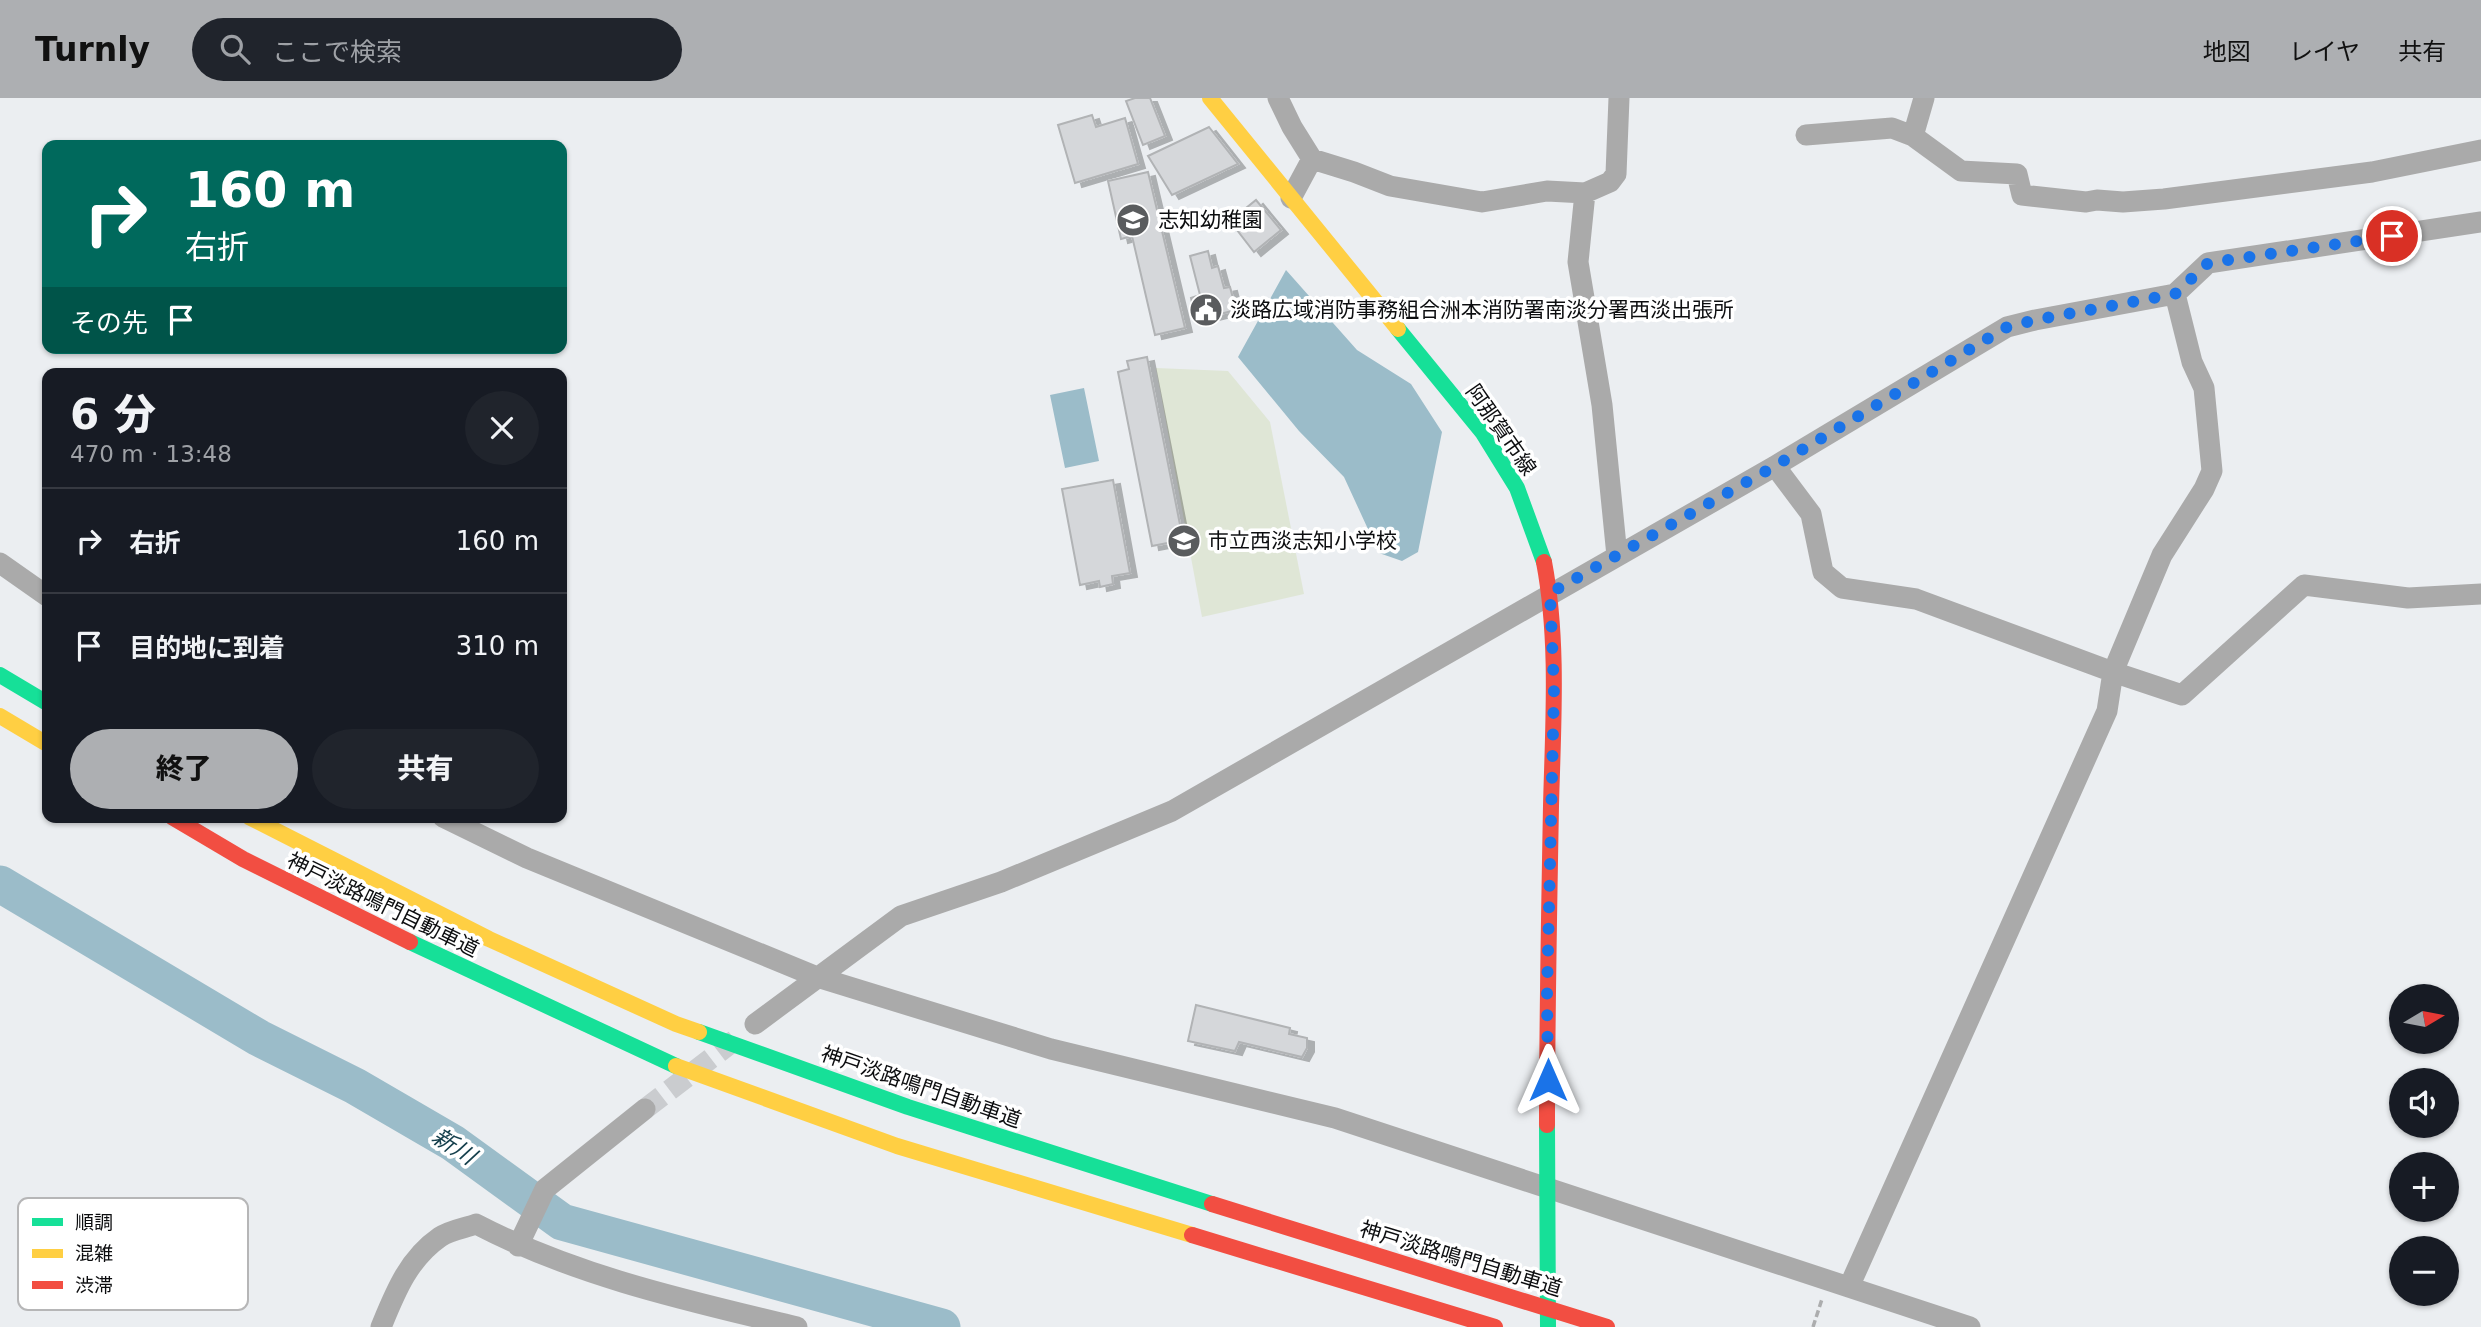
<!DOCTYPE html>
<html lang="ja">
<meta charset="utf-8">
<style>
body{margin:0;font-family:"DejaVu Sans","Noto Sans JP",sans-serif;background:#20242c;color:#f1f3f6;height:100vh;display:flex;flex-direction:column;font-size:26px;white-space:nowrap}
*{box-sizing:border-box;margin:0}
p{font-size:23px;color:#9ea1a6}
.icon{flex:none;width:38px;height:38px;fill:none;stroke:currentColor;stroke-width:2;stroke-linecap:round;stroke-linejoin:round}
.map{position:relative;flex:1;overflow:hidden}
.side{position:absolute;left:42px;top:270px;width:525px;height:455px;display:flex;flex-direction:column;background:#171b24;border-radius:14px;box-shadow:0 2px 5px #0004}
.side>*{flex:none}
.guide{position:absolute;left:42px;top:42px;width:525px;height:214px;border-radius:14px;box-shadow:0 2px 5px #0004;background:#00695c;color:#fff;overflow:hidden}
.needle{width:46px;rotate:80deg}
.controls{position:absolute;left:2389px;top:886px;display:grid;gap:14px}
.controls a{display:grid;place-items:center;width:70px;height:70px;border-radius:50%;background:#171b24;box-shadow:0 2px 5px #0004;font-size:35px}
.pin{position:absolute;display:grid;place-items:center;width:60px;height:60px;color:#fff;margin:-30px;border:4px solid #fff;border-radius:50%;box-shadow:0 2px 7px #0007}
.me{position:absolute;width:77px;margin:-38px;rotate:0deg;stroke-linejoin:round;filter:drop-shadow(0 0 5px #0008)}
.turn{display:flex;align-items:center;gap:24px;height:147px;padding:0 28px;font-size:32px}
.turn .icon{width:91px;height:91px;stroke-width:2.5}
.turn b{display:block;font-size:49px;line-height:60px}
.then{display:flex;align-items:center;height:66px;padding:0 28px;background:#0003;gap:14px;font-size:26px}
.round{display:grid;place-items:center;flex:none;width:74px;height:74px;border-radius:37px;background:#20242c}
.head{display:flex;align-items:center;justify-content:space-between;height:119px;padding:0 28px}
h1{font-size:42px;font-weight:800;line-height:52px}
.button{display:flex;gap:14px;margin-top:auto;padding:14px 28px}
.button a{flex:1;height:80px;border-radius:42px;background:#adafb2;color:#111;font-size:28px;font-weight:800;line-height:80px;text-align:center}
.button a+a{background:#20242c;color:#f1f3f6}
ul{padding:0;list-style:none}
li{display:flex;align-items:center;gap:21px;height:105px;padding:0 28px;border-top:2px solid #363941}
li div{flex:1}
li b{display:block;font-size:26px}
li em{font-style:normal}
header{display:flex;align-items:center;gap:42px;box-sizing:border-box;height:98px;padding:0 35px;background:#adafb2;color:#111}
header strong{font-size:33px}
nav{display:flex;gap:38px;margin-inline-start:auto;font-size:24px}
.search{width:490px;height:63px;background:#20242c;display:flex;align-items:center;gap:18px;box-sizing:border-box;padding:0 24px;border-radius:38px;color:#9ea1a6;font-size:26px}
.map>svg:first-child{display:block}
.green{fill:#dfe6d6}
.water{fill:#9bbcc9}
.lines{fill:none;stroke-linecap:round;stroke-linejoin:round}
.river{stroke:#9bbcc9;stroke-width:37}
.building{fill:#d5d7da;stroke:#b1b3b5;stroke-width:2;filter:url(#shadow)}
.street-tunnel{stroke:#cacccf;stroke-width:21;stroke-dasharray:21 10;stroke-linecap:butt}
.path{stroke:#acadae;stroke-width:3.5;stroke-dasharray:7 3.5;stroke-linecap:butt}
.street{stroke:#aaa;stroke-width:21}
.fast{stroke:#16e098;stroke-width:16}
.slow{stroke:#ffcf43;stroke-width:16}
.jam{stroke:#f24e42;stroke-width:16}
.route{stroke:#1a73e8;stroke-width:12;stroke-dasharray:0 21.6}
.labels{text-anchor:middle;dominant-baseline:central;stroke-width:7;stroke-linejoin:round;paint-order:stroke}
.poi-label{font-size:21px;fill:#0c0d0f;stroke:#fff;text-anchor:start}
.street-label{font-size:21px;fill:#0c0d0f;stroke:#fff}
.water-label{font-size:23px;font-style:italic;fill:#16404d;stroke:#fff}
.key{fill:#fff;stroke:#b6b6b7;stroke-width:2}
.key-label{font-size:19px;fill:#0c0d0f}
</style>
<header>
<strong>Turnly</strong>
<div class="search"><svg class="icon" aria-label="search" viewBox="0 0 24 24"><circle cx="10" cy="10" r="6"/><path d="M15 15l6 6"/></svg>ここで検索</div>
<nav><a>地図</a><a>レイヤ</a><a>共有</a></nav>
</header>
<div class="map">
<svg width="2481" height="1229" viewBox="0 0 2481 1229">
<defs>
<filter id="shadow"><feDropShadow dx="7" dy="4" stdDeviation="0" flood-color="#0004"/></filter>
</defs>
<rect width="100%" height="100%" fill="#ebeef1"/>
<path class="green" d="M1156,270l72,3 42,51 34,172 -102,23z"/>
<path class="water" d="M1286,172l71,80 54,34 31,48 -24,120 -16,9 -23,-8 -35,-76 -45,-46 -61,-74z
M1084,290l15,73 -34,7 -15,-73z"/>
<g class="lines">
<path class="river" d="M0,786l259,154 96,48 98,57 109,79 380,105"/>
</g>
<path class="building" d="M1135,0h15l15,38 -22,9 -17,-44z
M1092,17l4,12 29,-9 13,46 -63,19 -17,-58z
M1209,29l29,37 -66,31 -24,-39z
M1148,74l37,156 -30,7 -23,-99 -11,3 -13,-58z
M1256,102l25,30 -27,22 -24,-31z
M1208,153l4,17 6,-2 6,22 6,-1 6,23 -40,10 -5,-22 9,-3 -10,-39z
M1147,259l36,183 -31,6 -34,-174 11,-3 -2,-8z
M1113,382l17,93 -18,3 1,8 -13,3 -1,-6 -19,4 -18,-96z
M1196,907l94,23 -1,6 18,4v10l-5,9 -63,-15 -4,9 -47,-10z"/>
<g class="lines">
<path class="street-tunnel" d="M645,1011l90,-69"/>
<path class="path" d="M1813,1229l9,-28"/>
<path class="street" d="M1278,0l14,29 20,32 42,13 36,14 92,16 65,-11 38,2 25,-11 6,-8 3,-76
M1924,0l-11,38 48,35 56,3 5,21 64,7 11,-2 26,2 41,-3 208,-27 109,-22
M1806,37l86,-7 21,8
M1585,95l-7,69 24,143 15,151
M1291,100l21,-39
M1775,368l36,48 12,58 19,16 74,11 197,73 69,23 122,-110 104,13 73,-4
M0,465l47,33
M443,719l84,41 290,119 234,72 284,69 635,209
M755,926l146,-108 100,-34 171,-71 603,-345 232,-139 28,-7 140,-26 33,-31 273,-41
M518,1148l27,-57 100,-80
M1849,1189l258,-576 6,-39 49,-117 42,-66 8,-18 -8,-83 -12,-26 -17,-68
M381,1229c14,-34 27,-68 59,-90 10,-7 25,-9 36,-13 100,52 212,77 321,103"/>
<path class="fast" d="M1398,231l85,104 34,55 27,74
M0,577l47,28
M410,844l266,124
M699,934l209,75 304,97
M1547,1027l1,202"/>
<path class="slow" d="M1210,0l188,231
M0,618l47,28
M249,719l240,122 187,85 23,8
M676,968l221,80 295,89"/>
<path class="jam" d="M1544,464c15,79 9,163 7,244 -2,106 -4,212 -4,319
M172,719l71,42 167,83
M1212,1106l395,123
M1192,1137l303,92"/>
</g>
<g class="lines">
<path class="route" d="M1548,982l-1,-84 7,-308 -4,-95 225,-127 232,-139 28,-7 140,-26 33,-31 184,-27"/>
</g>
<defs>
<symbol id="school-disc" viewBox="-11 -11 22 22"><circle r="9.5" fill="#5a5c5e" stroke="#fff"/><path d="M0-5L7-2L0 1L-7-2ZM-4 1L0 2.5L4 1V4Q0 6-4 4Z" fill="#fff"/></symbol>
<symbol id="civic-disc" viewBox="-11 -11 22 22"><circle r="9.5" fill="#5a5c5e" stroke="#fff"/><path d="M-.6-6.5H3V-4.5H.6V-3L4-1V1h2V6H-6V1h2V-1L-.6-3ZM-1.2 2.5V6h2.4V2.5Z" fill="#fff"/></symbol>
</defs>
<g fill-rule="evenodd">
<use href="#school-disc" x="1114" y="103" width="38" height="38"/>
<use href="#civic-disc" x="1187" y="193" width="38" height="38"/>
<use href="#school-disc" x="1165" y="424" width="38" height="38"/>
</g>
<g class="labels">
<g class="poi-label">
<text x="1158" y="122">志知幼稚園</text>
<text x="1230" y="212">淡路広域消防事務組合洲本消防署南淡分署西淡出張所</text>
<text x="1208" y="443">市立西淡志知小学校</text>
</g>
<g class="street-label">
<text transform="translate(1501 332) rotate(55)">阿那賀市線</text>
<text transform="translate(383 807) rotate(26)">神戸淡路鳴門自動車道</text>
<text transform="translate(921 989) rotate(19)">神戸淡路鳴門自動車道</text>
<text transform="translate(1461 1161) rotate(17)">神戸淡路鳴門自動車道</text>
</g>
<g class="water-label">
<text transform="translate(454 1048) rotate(33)">新川</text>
</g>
</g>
<rect x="18" y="1100" width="230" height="112" rx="10" class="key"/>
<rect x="32" y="1120" width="31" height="8" fill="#16e098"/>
<rect x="32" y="1151" width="31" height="9" fill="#ffcf43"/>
<rect x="32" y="1183" width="31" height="8" fill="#f24e42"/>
<g class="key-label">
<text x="75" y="1131">順調</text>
<text x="75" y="1162">混雑</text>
<text x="75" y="1194">渋滞</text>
</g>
</svg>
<div class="controls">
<a><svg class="needle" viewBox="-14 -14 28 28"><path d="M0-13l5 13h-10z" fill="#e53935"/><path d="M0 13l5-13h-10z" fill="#9ea1a6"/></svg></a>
<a><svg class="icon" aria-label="sound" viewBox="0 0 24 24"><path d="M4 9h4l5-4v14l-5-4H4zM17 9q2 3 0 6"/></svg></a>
<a>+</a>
<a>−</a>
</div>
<div class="pin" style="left:2392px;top:138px;background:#d93025"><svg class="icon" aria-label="arrive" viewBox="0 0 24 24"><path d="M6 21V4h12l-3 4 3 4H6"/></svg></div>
<svg class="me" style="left:1548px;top:982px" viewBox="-20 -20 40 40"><path d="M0-17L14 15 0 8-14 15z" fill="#1a73e8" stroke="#fff" stroke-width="4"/></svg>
<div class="guide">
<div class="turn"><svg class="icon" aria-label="right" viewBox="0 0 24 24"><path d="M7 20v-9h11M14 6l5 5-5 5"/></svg><div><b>160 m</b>右折</div></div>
<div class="then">その先<svg class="icon" aria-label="arrive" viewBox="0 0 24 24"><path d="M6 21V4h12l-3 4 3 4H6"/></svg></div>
</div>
<section class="side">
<div class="head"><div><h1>6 分</h1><p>470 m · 13:48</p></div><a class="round"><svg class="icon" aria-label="close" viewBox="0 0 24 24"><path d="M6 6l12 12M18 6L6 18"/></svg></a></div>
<ul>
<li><svg class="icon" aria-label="right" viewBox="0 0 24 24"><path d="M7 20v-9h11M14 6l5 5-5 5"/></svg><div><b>右折</b></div><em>160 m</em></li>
<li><svg class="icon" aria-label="arrive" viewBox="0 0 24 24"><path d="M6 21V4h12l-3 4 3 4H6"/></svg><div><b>目的地に到着</b></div><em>310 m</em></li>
</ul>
<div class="button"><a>終了</a><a>共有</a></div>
</section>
</div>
